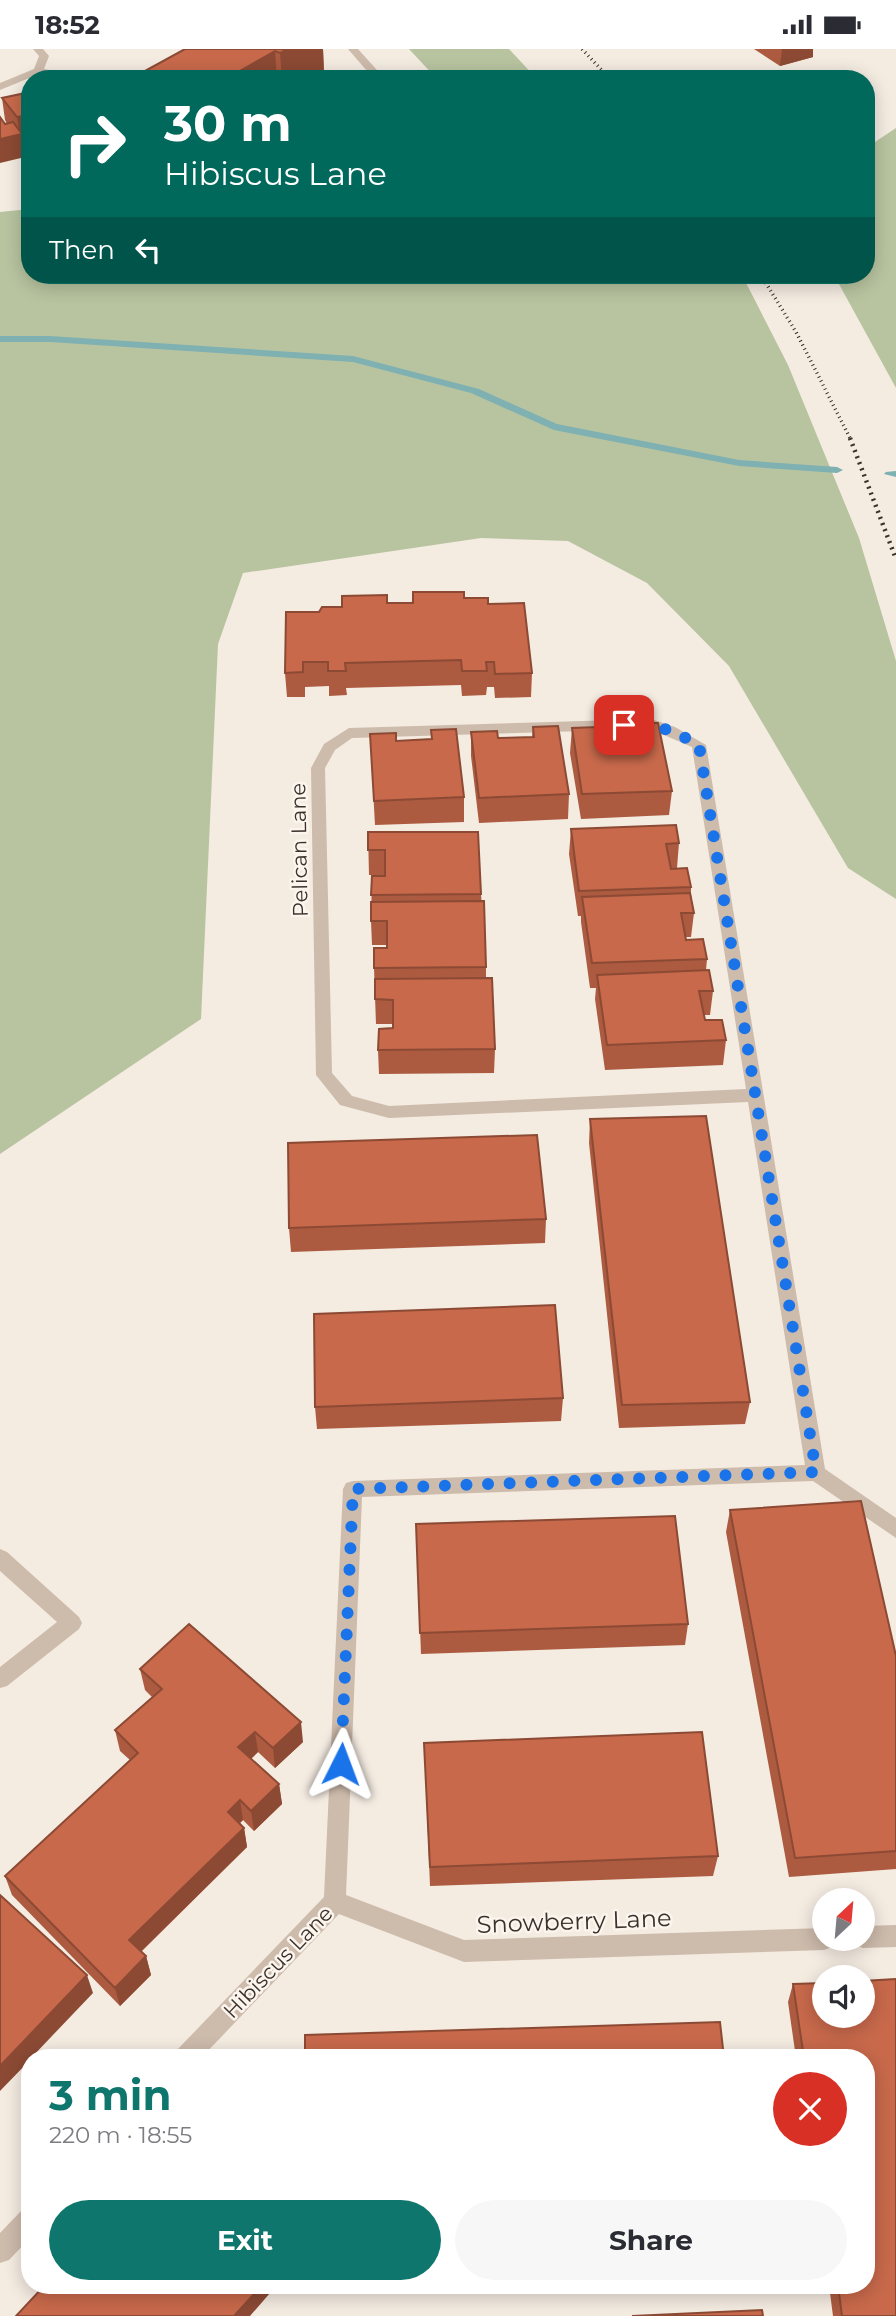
<!DOCTYPE html>
<meta charset="utf-8">
<style>
body{margin:0;font-family:Montserrat,sans-serif;background:#f7f7f7;color:#2b2b33;height:100vh;display:flex;flex-direction:column;font-size:26px;white-space:nowrap}
*{box-sizing:border-box;margin:0}
p{font-size:23px;color:#7c7c81}
.icon{flex:none;width:38px;height:38px;fill:none;stroke:currentColor;stroke-width:2;stroke-linecap:round;stroke-linejoin:round}
.map{position:relative;flex:1;overflow:hidden}
.panel{position:absolute;left:21px;top:2000px;width:854px;height:245px;display:flex;flex-direction:column;background:#fff;border-radius:28px;box-shadow:0 4px 18px #0003}
.panel>*{flex:none}
.guide{position:absolute;left:21px;top:21px;width:854px;height:214px;border-radius:28px;box-shadow:0 4px 18px #0003;background:#00695c;color:#fff;overflow:hidden}
.needle{width:46px;rotate:26deg}
.fabs{position:absolute;left:812px;top:1839px;display:grid;gap:14px}
.fabs a{display:grid;place-items:center;width:63px;height:63px;border-radius:50%;background:#fff;box-shadow:0 4px 18px #0003;font-size:35px}
.pin{position:absolute;display:grid;place-items:center;width:60px;height:60px;color:#fff;margin:-30px;border-radius:14px;box-shadow:0 4px 10px #0006}
.me{position:absolute;width:77px;margin:-38px;rotate:3deg;stroke-linejoin:round;filter:drop-shadow(0 0 5px #0008)}
.turn{display:flex;align-items:center;gap:24px;height:147px;padding:0 28px;font-size:32px}
.turn .icon{width:91px;height:91px;stroke-width:2.5}
.turn b{display:block;font-size:49px;line-height:60px}
.then{display:flex;align-items:center;height:66px;padding:0 28px;background:#0003;gap:14px;font-size:26px}
.round{display:grid;place-items:center;flex:none;width:74px;height:74px;border-radius:37px;background:#f7f7f7}
.head{display:flex;align-items:center;justify-content:space-between;height:119px;padding:0 28px}
h1{font-size:42px;font-weight:700;line-height:52px;color:#0f766e}
.button{display:flex;gap:14px;margin-top:auto;padding:14px 28px}
.button a{flex:1;height:80px;border-radius:42px;background:#0f766e;color:#fff;font-size:28px;font-weight:700;line-height:80px;text-align:center}
.button a+a{background:#f7f7f7;color:#2b2b33}
.status{display:flex;justify-content:space-between;align-items:center;height:49px;padding:0 35px;background:#fff;direction:ltr}
.status svg{height:19px;fill:currentColor}
.map>svg:first-child{display:block}
.green{fill:#b8c4a0}
.lines{fill:none;stroke-linecap:round;stroke-linejoin:round}
.stream{fill:#7fb0b2;fill-rule:evenodd}
.minor{fill:#cdbbac;fill-rule:evenodd}
.rail-far1{stroke:#3b302b;stroke-width:3.5;stroke-dasharray:1 3.5;stroke-linecap:butt}
.rail{stroke:#3b302b;stroke-width:4.5;stroke-dasharray:2 4.5;stroke-linecap:butt}
.wall{fill:#ac5a40}
.shaded-wall{fill:#8c4a34}
.building{fill:#c8694b;stroke:#8c4a34;stroke-width:2}
.route{stroke:#1a73e8;stroke-width:12;stroke-dasharray:0 21.6}
.labels{text-anchor:middle;dominant-baseline:central;stroke-width:5;stroke-linejoin:round;paint-order:stroke}
.street-label{font-size:21px;fill:#3b302b;stroke:#fbf5ee}
.near-street-label{font-size:24px;fill:#3b302b;stroke:#fbf5ee}
</style>
<div class="status"><b>18:52</b><svg viewBox="0 0 49 12"><path d="M0 12V9h3v3zM5 12V6h3v6zM10 12V3h3v9zM15 12V0h3v12zM26 1h20v11H26zM47 4h2v5h-2z"/></svg></div>
<div class="map">
<svg width="896" height="2267" viewBox="0 0 896 2267">
<rect width="100%" height="100%" fill="#f4ebe1"/>
<path class="green" d="M409,0h100l28,30h-100z
M896,79v260l-62,-113h32v-127z
M30,160v66h712l46,90 71,173 37,123v238l-48,-31 -119,-202 -82,-83 -79,-42 -87,-3 -238,35 -25,71 -17,375 -201,135v-942z"/>
<g class="lines">
<path class="stream" d="M0,287h50l303,20 126,33 78,35 182,36 98,7 6,3 -6,3 -98,-7 -185,-36 -83,-37 -118,-31 -303,-20h-50z
M896,422v6l-12,-3 2,-2z"/>
<path class="minor" d="M33,0h10l6,7 -5,13 52,10h-27l-30,-5 -39,16v-7l34,-14 5,-13z
M348,0h10l27,30h-11z
M651,670l24,8 31,18 119,724 71,49v20l-83,-57 -451,16 -16,398 118,45 360,-12v11h11l-3,8 -8,3 -360,12 -125,-48 -138,144h-28l4,-8 147,-153 19,-408 3,-6 7,-2 452,-16 -57,-363 -359,16 -49,-13 -24,-30 -5,-307 13,-24 25,-16zM650,680l42,18 54,342 -357,17 -37,-10 -20,-23 -7,-305 10,-18 17,-12z
M0,1500l7,3 72,65 3,6 -3,6 -72,57 -7,2v-21l57,-45 -57,-51z
M896,1876v22l-33,1 -8,-3 -2,-6h10v-13z
M30,2159v30l-21,22 -9,3v-30l21,-22z"/>
<path class="rail-far1" d="M582,0l28,30
M761,226l35,57 55,108"/>
<path class="rail" d="M850,389l46,121"/>
</g>
<path class="wall" d="M185,0h138l1,25 -11,5h-180l-1,-1z
M754,0h59v8l-33,9z
M30,43v46l-7,1 2,18 -20,-37 -3,-22z
M464,549l24,6 44,69 -1,24 -36,1 -1,-11h-7l-1,8 -24,1 -1,-11 -115,3 1,7 -18,1v-10l-24,1v10h-18l-2,-24 34,-61 23,-5z
M633,674l39,68 -3,24 -88,4 -11,-66 2,-25 27,7 33,-2z
M533,678l36,67 -1,25 -89,4 -8,-67v-24l27,6 34,-1z
M431,681l33,67v25l-89,3 -5,-91 26,7 35,-2z
M571,780l108,14 -2,25h-6l20,19v7l3,19 -3,24h-5v3l21,19 -1,11 7,21 -3,24h-6l1,5 21,20 -3,25 -118,5 -10,-71 1,-11h-6l-9,-66v-6h-3l-9,-62z
M368,783l113,62 5,73v11l9,71 -1,24 -115,1 -1,-24 15,-22v-4h-17l-2,-56 13,-20v-3h-15l-1,-24 1,-45h13v-1h-16z
M590,1070l160,283 -5,22 -126,4 -30,-285z
M546,1170l-1,24 -254,9 -2,-24z
M563,1349l-2,23 -244,8 -2,-22z
M730,1461l166,146v213l-107,8 -63,-345z
M416,1475l272,100 -3,21 -264,9z
M140,1620l163,73 -28,26 -17,-16 -7,7 28,25 3,20 -28,27 -11,-11 -3,3 4,5 3,19 -106,105 5,4 5,19 -31,31 -108,-111 -7,-19 125,-116 -10,-9 -5,-21 37,-33 -7,-7z
M425,1714l293,93 -5,20 -283,10z
M896,1930v337h-63l-4,-31h37v-227h-70l-8,-56 5,-18 31,-1v33h39v-35z"/>
<path class="shaded-wall" d="M284,0h39l1,25 -11,5h-31l-2,-26z
M782,0h31v8l-33,9z
M275,2l2,28h-37v-8z
M30,66v23l-7,1 2,18 -25,6v-24l20,-4 -3,-18z
M301,1673l2,20 -28,26 -2,-20z
M255,1683l3,20 -16,15 -4,-20z
M279,1735l3,20 -28,27 -3,-20z
M240,1751l3,20 -12,11 -3,-19z
M244,1779l3,19 -113,111 -5,-18z
M146,1907l5,19 -31,31 -5,-18z
M87,1926l6,18 -62,65h-1v2l-30,31v-25z
M262,2236h15l-27,31h-16z"/>
<path class="building" d="M185,0h103l-8,4 -5,-2 -35,20 8,2 -8,6h-105l-3,-1z
M30,43v23l-13,2 -15,-19z
M0,68l5,7 8,-2 9,12 -22,5z
M413,543h51v6h24v6l36,-1 8,70 -37,1 -1,-12h-8l1,9h-25l-1,-11 -116,3 1,8h-18v-9h-25v10l-18,1 1,-61h33l3,-5h20v-11l45,-1v8h26z
M633,674h25l14,68 -90,3 -10,-66 26,-1 1,8 36,-2z
M558,677l11,68 -90,4 -8,-66 26,-1 1,7 36,-1 -1,-10z
M456,680l8,68 -90,4 -4,-67 26,-1v8l36,-2 -1,-9z
M676,776l3,18 -13,1 5,25 16,-1 4,19 -112,4 -8,-62z
M368,783h110l3,62 -110,1 1,-19h13v-26h-17z
M690,844l4,20h-13l5,27 17,-1 4,20 -115,4 -10,-66z
M484,852l2,66 -112,1v-20h13v-27h-16v-19z
M709,921l4,21h-14l6,29h17l4,20 -119,5 -10,-70z
M492,929l3,71 -117,1 1,-21 14,-1v-28l-18,-1v-20z
M706,1067l44,286 -128,3 -32,-286z
M537,1086l9,84 -257,9 -1,-85z
M555,1256l8,93 -248,9 -1,-93z
M861,1452l35,155v195l-101,7 -65,-348z
M675,1467l13,108 -268,9 -4,-109z
M189,1575l112,98 -28,26 -18,-16 -17,15 41,37 -28,27 -11,-11 -12,12 16,16 -115,112 17,16 -31,32 -110,-112 133,-123 -23,-23 47,-41 -22,-20z
M702,1683l16,124 -288,11 -6,-124z
M0,1846l87,80 -87,91z
M896,1930v337h-54l-4,-31h28v-227h-62l-11,-74 31,-1v33h39v-35z
M720,1973l4,36h-419v-23z
M45,2236h217l-28,31h-218z
M762,2261l1,6h-131z"/>
<g class="lines">
<path class="route" d="M341,1715l12,-275 463,-17 -117,-727c-30,-16 -41,-21 -75,-20"/>
</g>
<g class="labels">
<g class="street-label">
<text transform="translate(299 801) rotate(-91)">Pelican Lane</text>
<text transform="translate(278 1913) rotate(-46)">Hibiscus Lane</text>
</g>
<g class="near-street-label">
<text transform="translate(574 1872) rotate(-2)">Snowberry Lane</text>
</g>
</g>
</svg>
<div class="fabs">
<a><svg class="needle" viewBox="-14 -14 28 28"><path d="M0-13l5 13h-10z" fill="#e53935"/><path d="M0 13l5-13h-10z" fill="#7c7c81"/></svg></a>
<a><svg class="icon" aria-label="sound" viewBox="0 0 24 24"><path d="M4 9h4l5-4v14l-5-4H4zM17 9q2 3 0 6"/></svg></a>
</div>
<div class="pin" style="left:624px;top:676px;background:#d93025"><svg class="icon" aria-label="arrive" viewBox="0 0 24 24"><path d="M6 21V4h12l-3 4 3 4H6"/></svg></div>
<svg class="me" style="left:341px;top:1715px" viewBox="-20 -20 40 40"><path d="M0-17L14 15 0 8-14 15z" fill="#1a73e8" stroke="#fff" stroke-width="4"/></svg>
<div class="guide">
<div class="turn"><svg class="icon" aria-label="right" viewBox="0 0 24 24"><path d="M7 20v-9h11M14 6l5 5-5 5"/></svg><div><b>30 m</b>Hibiscus Lane</div></div>
<div class="then">Then<svg class="icon" aria-label="left" viewBox="0 0 24 24"><path d="M17 20v-9H6M10 6l-5 5 5 5"/></svg></div>
</div>
<section class="panel">
<div class="head"><div><h1>3 min</h1><p>220 m · 18:55</p></div><a class="round" style="background:#d93025;color:#fff"><svg class="icon" aria-label="close" viewBox="0 0 24 24"><path d="M6 6l12 12M18 6L6 18"/></svg></a></div>
<div class="button"><a>Exit</a><a>Share</a></div>
</section>
</div>
